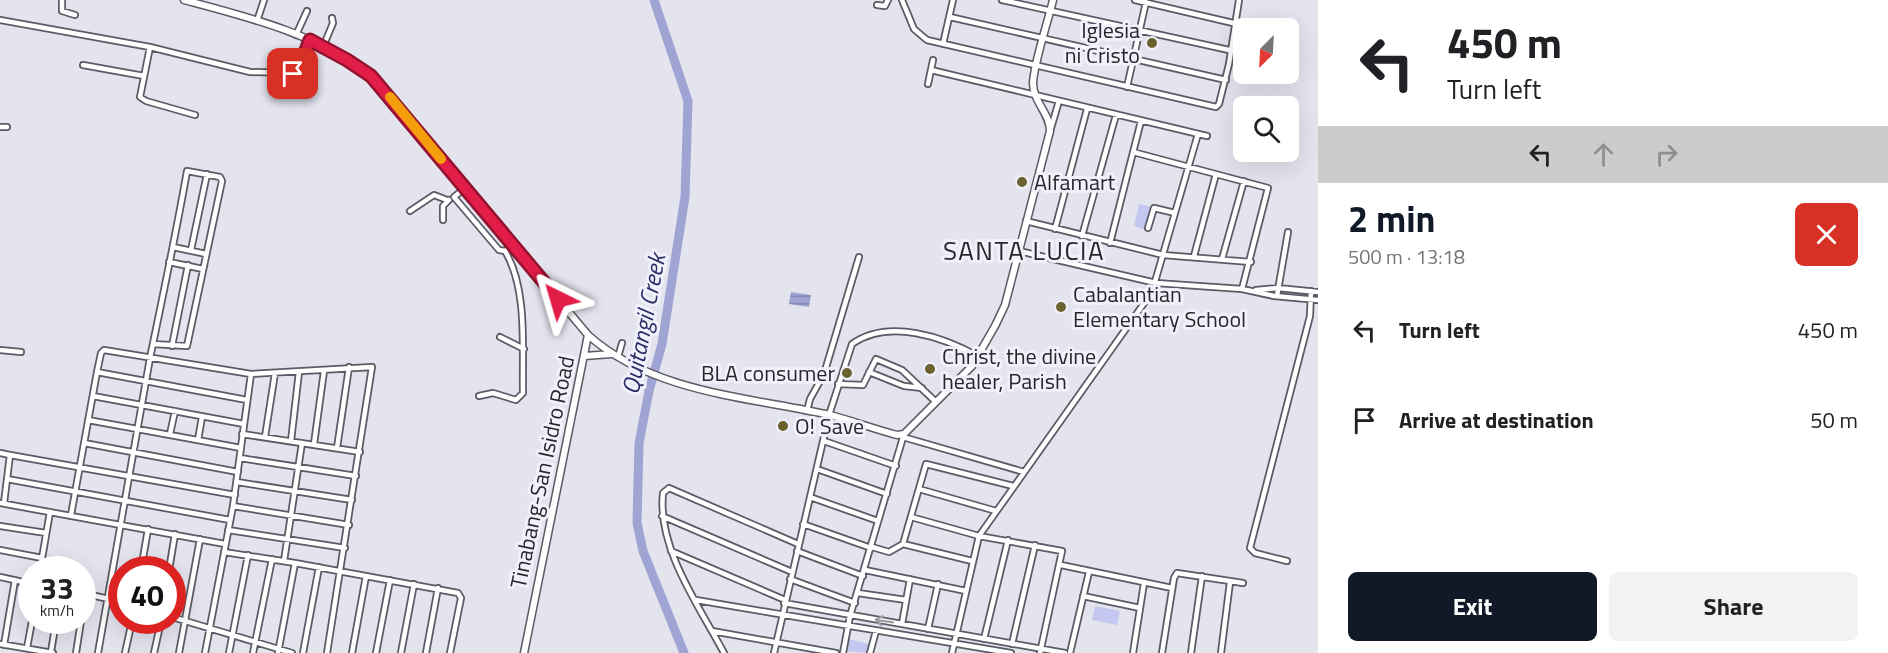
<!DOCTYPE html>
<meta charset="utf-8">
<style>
body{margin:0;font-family:"Titillium Web",sans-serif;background:#f2f2f2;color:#202124;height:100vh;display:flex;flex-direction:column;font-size:22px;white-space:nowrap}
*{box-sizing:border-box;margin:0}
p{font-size:20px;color:#757577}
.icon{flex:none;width:33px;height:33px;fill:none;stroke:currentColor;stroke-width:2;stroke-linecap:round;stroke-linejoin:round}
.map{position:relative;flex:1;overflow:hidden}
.drawer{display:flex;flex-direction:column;background:#fff;width:570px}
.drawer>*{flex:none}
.top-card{background:#fff;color:#202124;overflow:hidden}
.needle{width:39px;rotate:204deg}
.controls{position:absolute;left:1233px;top:18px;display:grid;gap:12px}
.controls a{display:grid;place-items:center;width:66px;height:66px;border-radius:9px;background:#fff;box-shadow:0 6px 24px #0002;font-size:30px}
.speed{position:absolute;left:18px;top:556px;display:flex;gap:12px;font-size:30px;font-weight:700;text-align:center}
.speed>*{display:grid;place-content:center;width:78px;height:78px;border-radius:50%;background:#fff;box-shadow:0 6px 24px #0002;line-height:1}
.speed small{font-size:15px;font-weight:400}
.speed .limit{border:9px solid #d22;background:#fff;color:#111}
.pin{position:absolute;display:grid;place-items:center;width:51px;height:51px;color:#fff;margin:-26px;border-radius:12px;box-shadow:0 3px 9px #0006}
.me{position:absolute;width:66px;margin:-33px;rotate:320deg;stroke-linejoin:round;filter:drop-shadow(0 0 4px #0008)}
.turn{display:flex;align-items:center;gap:21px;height:126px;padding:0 30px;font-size:27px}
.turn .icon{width:78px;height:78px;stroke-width:2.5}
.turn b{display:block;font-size:42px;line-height:51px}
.lanes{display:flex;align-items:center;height:57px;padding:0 30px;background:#0003;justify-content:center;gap:30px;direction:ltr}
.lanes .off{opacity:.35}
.round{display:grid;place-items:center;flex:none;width:63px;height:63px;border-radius:9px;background:#f2f2f2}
.headline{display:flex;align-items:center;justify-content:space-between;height:102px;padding:0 30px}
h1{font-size:36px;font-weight:700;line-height:45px;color:#111827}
.cta{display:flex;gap:12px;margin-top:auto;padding:12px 30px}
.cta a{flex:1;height:69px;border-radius:9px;background:#111827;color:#fff;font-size:24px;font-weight:700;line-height:69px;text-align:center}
.cta a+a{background:#f2f2f2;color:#202124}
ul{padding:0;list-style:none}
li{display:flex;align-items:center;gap:18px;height:90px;padding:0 30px}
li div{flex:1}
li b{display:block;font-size:22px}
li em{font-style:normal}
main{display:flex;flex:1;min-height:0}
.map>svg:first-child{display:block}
.park{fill:#c4c8f0}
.water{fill:url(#water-rules)}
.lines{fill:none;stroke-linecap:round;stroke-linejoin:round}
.river{stroke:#9fa4d3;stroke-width:9}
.street-casing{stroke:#5a5b64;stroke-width:8}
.secondary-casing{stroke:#5a5b64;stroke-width:9}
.street{stroke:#fff;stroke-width:4.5}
.secondary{stroke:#fff;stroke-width:6}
.oneway{stroke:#9e9ea0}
.route-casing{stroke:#92132f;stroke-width:15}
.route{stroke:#e11d48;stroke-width:10}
.slow{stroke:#f59e0b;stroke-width:10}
.poi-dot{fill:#6b622f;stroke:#f0f1fb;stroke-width:2}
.labels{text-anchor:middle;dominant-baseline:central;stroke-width:6;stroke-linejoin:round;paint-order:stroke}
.poi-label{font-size:22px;fill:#27272b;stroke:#f0f1fb;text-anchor:start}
.street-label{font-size:22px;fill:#27272b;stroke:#f0f1fb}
.water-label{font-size:24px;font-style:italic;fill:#2c2b65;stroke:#f0f1fb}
.quarter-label{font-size:26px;letter-spacing:1.5px;fill:#27272b;stroke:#f0f1fb}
</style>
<main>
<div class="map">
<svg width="1318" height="653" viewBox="0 0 1318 653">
<defs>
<pattern id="water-rules" width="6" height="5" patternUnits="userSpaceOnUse" patternTransform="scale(1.5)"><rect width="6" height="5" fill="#9fa4d3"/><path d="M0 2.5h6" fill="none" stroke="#8286ab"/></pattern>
</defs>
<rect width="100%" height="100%" fill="#e3e4ee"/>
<path class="park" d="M1139,204l13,3 -5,23 -13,-4z
M1095,606l25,5 -3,14 -25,-5z
M848,639l22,5 -2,9 -23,-2z"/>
<path class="water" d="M791,292l20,3 -2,12 -20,-3z"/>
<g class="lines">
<path class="river" d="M654,0l34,101 -3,96 -23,147 -13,47 -10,52 -2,80 6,28 41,102"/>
<defs>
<path id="street" d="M62,0v11l13,4
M902,0l12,29 13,11 289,67 3,-3 10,-40 10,-64
M1002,0l227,50
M1135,0l98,23
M877,5l8,1 3,-6
M950,17l276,63
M0,20l150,27 100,25 47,1 13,-33
M257,21l7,-21
M296,35l11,-24
M943,44l10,-44
M150,47l-10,50 6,4 49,14
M323,47l10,-24 -1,-5
M83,65l61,11
M931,70l276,66
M928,84l5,-24
M1127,87l19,-85
M0,127h7
M1051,128l8,-27
M1133,152l135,36 -26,101
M465,188l-11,9 45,53 6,1 9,-6
M410,211l24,-16 13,5
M443,220v-14l6,-6
M1026,221l137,34 88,7
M1148,228l6,-20 21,5
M1055,229l32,-120
M1082,236l34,-121
M1110,243l31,-122
M173,247l33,7
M191,250l16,-76
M1019,251l137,32 86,6 32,7 44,4
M1194,256l22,-82
M1222,259l22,-78
M169,262l34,7
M1256,290l22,-2 40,4
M1277,296l11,-64
M500,337l24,12
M172,346l16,-81
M0,350l21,2
M618,357l4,-14
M97,372l150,28
M869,372l35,14 18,2
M838,384l25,1 13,-26 26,11 34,32
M93,396l151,28
M479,396l14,-3 23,7 7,-7c-1,-44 5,-104 -18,-142
M807,411l3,-12 14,-25 35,-117
M88,420l153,28
M170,434l5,-23
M242,434l118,18
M265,437l10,-64
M903,437l121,35
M198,440l4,-23
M291,441l8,-69
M824,441l72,25
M84,443l154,29
M314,444l10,-73
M337,448l12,-81
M0,453l10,2
M240,458l116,18
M817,469l70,25
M7,479l223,41
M237,482l115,18
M919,489l77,22
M810,497l68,24
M0,503l225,41
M4,503l6,-48 225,40
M233,506l116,19
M71,515l26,-143 4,-19 3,-3 147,24 121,-7 -45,286
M662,516l130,56
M911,517l68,19 83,15 -22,102
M803,524l68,24
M0,526l46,7
M228,530l117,18
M872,547l17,5 14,-8
M0,550l42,8
M671,551l114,49
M797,551l66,25
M224,552l71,11 163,30 3,5 -11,55
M284,561l18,-118
M972,561l-69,-17 23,-80 87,22
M1287,561l-32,-8 -5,-5 60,-232 1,-25
M1061,565l111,23
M40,570l10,-58
M141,570l7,-41
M169,570l6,-36
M865,570l101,21
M0,577l32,7
M790,579l65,24
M82,593l40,9
M858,593l48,7
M1083,596l57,12
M696,600l315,53
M784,603l281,50
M82,610l3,-17
M172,617l120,36
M902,624l8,-45
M928,629l10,-45
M712,631l124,22
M984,639l24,-99
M0,644l53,9
M1012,644l23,-99
M4,645l11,-65
M27,648l5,-27
M51,652l5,-31
M76,653l5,-32
M98,653l52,-295c13,-63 26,-124 37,-187l33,6 2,4 -35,165 -34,-2
M125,653l7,-32
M154,653l7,-32
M179,653l21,-114
M205,653l28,-147 18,-132
M229,653l19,-98
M253,653l19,-94
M278,653l17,-90
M303,653l16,-86
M352,653l14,-77
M376,653l14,-73
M401,653l13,-69
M426,653l12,-65
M724,653c-25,-47 -67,-105 -61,-160l6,-5 129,56
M774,653l55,-238 23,-71c37,-26 92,-7 127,13
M843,653l7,-37 54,-182
M870,653l6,-22
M952,653l27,-117 173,-244 46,-158
M1070,653l19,-81
M1133,653l11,-70
M1162,653l12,-75 3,-5 66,10
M1191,653l11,-77
M1221,653l9,-71"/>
<path id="secondary" d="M184,0c64,17 134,34 187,76l217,259 -64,318
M588,335c65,58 161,62 242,80 23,6 44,14 67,20l7,-1 68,-68 23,-40 10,-21 45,-174c0,-18 -17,-29 -17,-48 1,-21 15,-61 20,-83
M585,356l26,-2"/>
</defs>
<use href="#street" class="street-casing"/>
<use href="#secondary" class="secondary-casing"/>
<use href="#street" class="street"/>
<use href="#secondary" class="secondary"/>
</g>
<defs><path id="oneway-shaft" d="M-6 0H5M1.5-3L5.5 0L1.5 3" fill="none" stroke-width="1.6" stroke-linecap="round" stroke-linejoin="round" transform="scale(1.5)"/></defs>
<use class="oneway" href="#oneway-shaft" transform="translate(884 621) rotate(-171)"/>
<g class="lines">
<defs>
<path id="route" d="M293,74l5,-3 12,-31 37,20 24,16 187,223"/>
</defs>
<use href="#route" class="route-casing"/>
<use href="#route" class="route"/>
<path class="slow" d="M390,97l51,62"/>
</g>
<g class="poi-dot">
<circle cx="1152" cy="43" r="6"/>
<circle cx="1022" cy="182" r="6"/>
<circle cx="1061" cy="307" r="6"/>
<circle cx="930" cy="369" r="6"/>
<circle cx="847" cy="373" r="6"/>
<circle cx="783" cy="426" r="6"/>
</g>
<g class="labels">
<g class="poi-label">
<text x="1140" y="30" text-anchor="end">Iglesia<tspan x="1140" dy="25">ni Cristo</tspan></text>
<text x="1034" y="182">Alfamart</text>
<text x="1073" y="294">Cabalantian<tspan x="1073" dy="25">Elementary School</tspan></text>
<text x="942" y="356">Christ, the divine<tspan x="942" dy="25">healer, Parish</tspan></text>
<text x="835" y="373" text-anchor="end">BLA consumer</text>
<text x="795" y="426">O! Save</text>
</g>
<g class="street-label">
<text transform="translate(542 472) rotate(-78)">Tinabang-San Isidro Road</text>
</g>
<g class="water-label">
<text transform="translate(643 324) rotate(-79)">Quitangil Creek</text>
</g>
<g class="quarter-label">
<text x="1024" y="250">SANTA LUCIA</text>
</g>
</g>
</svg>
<div class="controls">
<a><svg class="needle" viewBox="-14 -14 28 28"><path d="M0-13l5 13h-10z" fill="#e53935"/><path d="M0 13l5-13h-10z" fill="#757577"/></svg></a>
<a><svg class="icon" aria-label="search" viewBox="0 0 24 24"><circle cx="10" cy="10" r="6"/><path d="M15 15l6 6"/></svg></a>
</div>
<div class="speed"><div>33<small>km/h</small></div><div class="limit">40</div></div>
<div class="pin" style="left:293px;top:74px;background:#d93025"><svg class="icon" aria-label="arrive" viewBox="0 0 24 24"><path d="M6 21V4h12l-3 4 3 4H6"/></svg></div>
<svg class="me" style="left:558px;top:299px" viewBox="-20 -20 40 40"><path d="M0-17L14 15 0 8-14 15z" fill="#e11d48" stroke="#fff" stroke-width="4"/></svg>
</div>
<section class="drawer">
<div class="top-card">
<div class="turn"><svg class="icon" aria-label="left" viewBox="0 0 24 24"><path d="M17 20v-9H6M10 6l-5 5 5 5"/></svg><div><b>450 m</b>Turn left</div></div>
<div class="lanes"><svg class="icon" aria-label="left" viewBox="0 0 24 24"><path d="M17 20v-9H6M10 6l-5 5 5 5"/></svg><svg class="icon off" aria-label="ahead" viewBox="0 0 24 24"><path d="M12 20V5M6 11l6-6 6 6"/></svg><svg class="icon off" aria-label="right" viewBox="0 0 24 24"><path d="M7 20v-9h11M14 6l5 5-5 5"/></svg></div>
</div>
<div class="headline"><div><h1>2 min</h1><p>500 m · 13:18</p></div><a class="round" style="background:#d93025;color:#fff"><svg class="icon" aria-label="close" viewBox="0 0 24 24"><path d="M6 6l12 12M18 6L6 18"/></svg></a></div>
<ul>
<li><svg class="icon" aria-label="left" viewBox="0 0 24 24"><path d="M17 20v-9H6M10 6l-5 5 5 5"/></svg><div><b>Turn left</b></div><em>450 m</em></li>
<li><svg class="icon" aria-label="arrive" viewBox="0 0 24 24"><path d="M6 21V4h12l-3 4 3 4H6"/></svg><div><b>Arrive at destination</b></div><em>50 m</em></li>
</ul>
<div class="cta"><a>Exit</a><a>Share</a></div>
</section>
</main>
